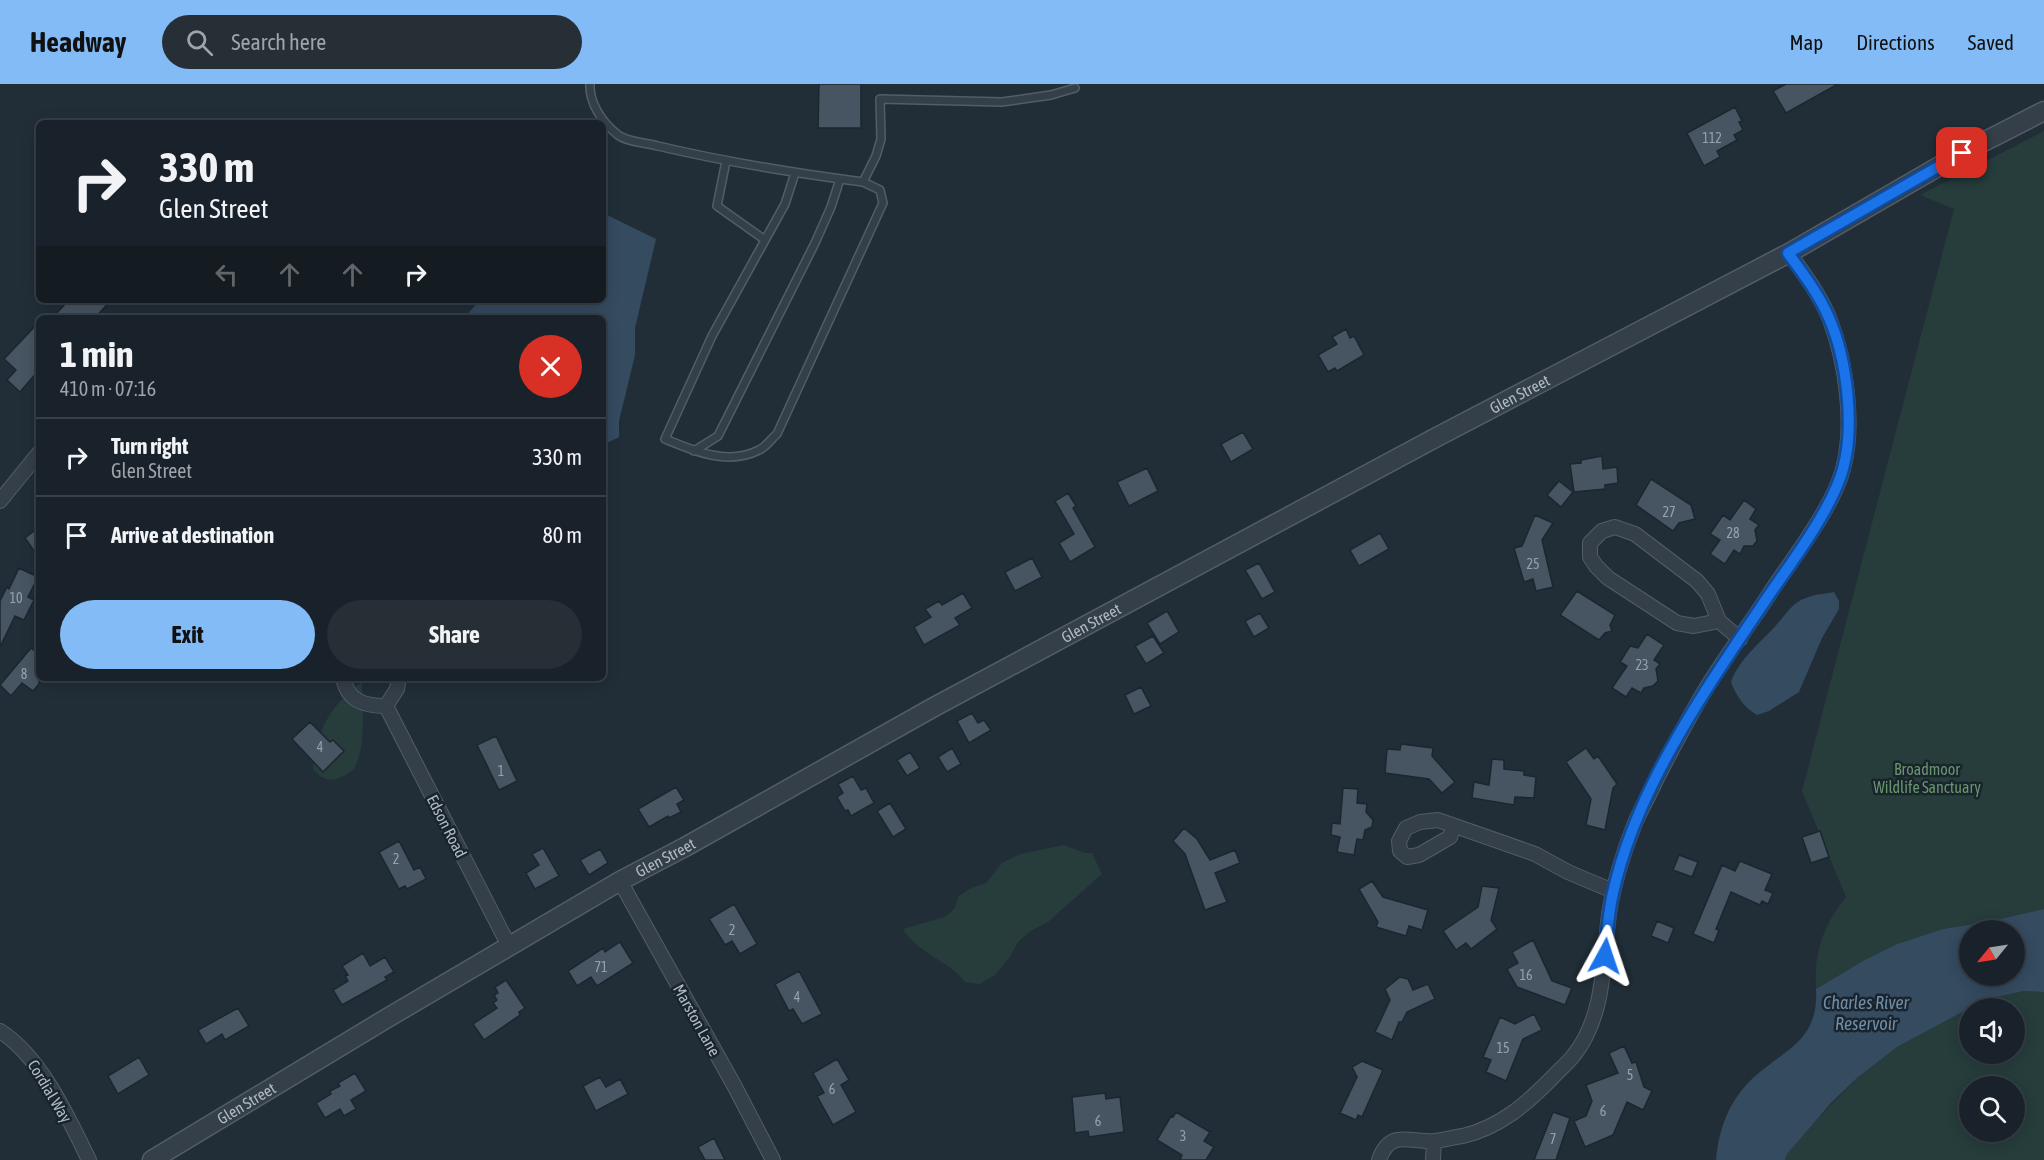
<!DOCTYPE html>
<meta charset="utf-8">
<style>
body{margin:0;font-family:"Asap Condensed",sans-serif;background:#262f36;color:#f1f3f6;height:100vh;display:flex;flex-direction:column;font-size:22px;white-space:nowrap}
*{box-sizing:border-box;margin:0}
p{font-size:20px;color:#9fa4a8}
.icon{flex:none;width:33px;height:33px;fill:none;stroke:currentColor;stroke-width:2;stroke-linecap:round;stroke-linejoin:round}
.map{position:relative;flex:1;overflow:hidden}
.side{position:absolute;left:36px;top:231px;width:570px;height:366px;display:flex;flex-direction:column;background:#19222a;border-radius:9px;box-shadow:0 3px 15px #0003,0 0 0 2px #373f47}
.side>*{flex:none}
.hud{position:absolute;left:36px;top:36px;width:570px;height:183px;border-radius:9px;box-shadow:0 3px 15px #0003,0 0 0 2px #373f47;background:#19222a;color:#f1f3f6;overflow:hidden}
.needle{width:39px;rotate:240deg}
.controls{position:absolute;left:1959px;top:836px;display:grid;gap:12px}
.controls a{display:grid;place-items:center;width:66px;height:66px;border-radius:50%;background:#19222a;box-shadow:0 3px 15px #0003,0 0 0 2px #373f47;font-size:30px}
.pin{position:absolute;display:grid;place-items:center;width:51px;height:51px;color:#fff;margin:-26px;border-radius:12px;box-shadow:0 3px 9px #0006}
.me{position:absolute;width:66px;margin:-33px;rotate:5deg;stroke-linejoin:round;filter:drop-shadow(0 0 4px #0008)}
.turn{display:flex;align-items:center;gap:21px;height:126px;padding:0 24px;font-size:27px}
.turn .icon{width:78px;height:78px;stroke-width:2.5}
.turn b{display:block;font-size:42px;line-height:51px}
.lanes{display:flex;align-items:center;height:57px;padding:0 24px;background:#0003;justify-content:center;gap:30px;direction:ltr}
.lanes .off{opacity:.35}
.round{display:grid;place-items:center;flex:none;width:63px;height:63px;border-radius:32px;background:#262f36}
.overview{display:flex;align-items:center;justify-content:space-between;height:102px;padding:0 24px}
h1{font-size:36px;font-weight:700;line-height:45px}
.action{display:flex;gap:12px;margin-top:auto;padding:12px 24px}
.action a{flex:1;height:69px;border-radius:36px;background:#83bbf6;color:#111;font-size:24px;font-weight:700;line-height:69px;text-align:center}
.action a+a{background:#262f36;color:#f1f3f6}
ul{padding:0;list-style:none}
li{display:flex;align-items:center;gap:18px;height:78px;padding:0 24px;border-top:2px solid #373f47}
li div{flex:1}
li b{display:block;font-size:22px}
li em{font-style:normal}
header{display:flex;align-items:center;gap:36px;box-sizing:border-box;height:84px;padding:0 30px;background:#83bbf6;color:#111}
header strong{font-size:28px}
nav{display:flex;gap:33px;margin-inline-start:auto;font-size:21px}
.search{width:420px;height:54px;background:#262f36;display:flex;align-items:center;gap:15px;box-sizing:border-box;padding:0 21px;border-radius:33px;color:#9fa4a8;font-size:22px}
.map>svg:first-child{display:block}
.green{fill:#263d3c;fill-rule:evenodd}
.water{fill:#354b60;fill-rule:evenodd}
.building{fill:#475562;stroke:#1c262f;stroke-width:1.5}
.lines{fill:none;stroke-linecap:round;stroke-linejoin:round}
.service-casing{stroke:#525d67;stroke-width:10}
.minor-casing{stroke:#525d67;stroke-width:16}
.tertiary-casing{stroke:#525d67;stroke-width:21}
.service{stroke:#353f49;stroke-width:7}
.minor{stroke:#353f49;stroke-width:14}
.tertiary{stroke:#353f49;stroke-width:18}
.route-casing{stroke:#114b97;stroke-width:15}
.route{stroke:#1a73e8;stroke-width:10}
.labels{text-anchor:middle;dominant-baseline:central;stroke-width:5;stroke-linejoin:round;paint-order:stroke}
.number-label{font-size:14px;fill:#95a1ac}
.street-label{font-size:16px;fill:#afbac5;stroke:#1a242d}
.park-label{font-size:16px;fill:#67966d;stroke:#1a242d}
.water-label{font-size:18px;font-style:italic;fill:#708ea9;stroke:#1a242d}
</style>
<header>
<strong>Headway</strong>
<div class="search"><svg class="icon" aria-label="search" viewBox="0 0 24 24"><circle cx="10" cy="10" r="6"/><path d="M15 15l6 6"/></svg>Search here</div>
<nav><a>Map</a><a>Directions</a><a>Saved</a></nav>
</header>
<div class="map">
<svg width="2044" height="1076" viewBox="0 0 2044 1076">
<rect width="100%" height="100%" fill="#212e38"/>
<path class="green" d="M2044,47v778l-57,13 -44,7 -46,15 -34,17 -47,28c-2,-37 7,-63 30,-92l-44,-106 152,-582 -34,-14z
M362,598c0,23 5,68 -9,88 -3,3 -8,5 -12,7 -12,6 -19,1 -28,-7 2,-38 18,-66 49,-88z
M1064,761l21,8h7l10,21 -53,47 -20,11 -11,10 -9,16 -14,17 -16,9 -14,-2c-17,-22 -48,-29 -62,-53l42,-12 10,-9 3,-11 11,-8 17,-6 16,-20 18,-9z
M2024,907l20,1v168h-259l2,-6 17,-21 53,-55 40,-31 72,-38 1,44h44v-45h-43l16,-9zM1970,1002h44v45h-44z"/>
<path class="water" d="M603,129l53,26 -21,89v27l-16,66v16l-16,8v-127h-139l16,-18h123z
M1834,508l5,9v8l-17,29 -23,54 -30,19 -12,4c-13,-7 -21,-20 -26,-33 10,-26 30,-39 47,-59 9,-10 15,-21 28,-25 9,-4 19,-4 28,-6z
M2044,825v83l-20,-1 -37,8 -90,48 -40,31 -26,25 -44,51 -2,6h-69c3,-32 13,-59 37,-82 32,-29 66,-37 63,-89l47,-28 34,-17 46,-15 44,-7zM1970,846h44v45h-44z"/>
<path class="building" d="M819,0h42v44h-43z
M1786,0h52l-52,29 -13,-22z
M1735,23l7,14 -3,1 4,8 -9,5 3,5 -20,11 3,6 -16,9 -17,-33z
M69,216h42l-16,18h-43z
M39,238v48l-19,22 -13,-12 9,-10 -12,-11z
M1346,245l4,9 4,-2 10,19 -27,16 -2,-3 -7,4 -10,-17 19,-11 -5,-7z
M1243,348l10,17 -22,13 -10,-18z
M1602,372l1,13 14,-2 1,16 -13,2v4l-31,3 -4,-28 11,-1v-3z
M1147,384l11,23 -29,15 -12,-24z
M1651,395l40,26 4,14 -16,4 -6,8 -37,-26z
M1559,397l14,11 -12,15 -14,-12z
M1068,409l8,13 -3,2 22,39 -25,15 -11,-19 15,-9 -19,-33z
M1744,416l12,9 -6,10 9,6 -4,5 2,11 -4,5h-9l-4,8 -6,-4 -9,14 -15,-10 10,-14 -10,-6 13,-19 7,5z
M1535,431l18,8 -11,17 11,47 -17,4 -3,-12 -9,3 -10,-34 8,-2z
M39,443v31l-14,-20z
M1380,449l9,16 -30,17 -9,-16z
M1032,474l10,19 -27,14 -10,-19z
M1259,479l16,29 -13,7 -17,-29z
M19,484l19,9 -10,20 6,3 -10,20 -9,-4 -15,31v-46l7,-14 2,2z
M1577,507l38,24 -5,10 2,6 -7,2 -6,7 -39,-25z
M963,509l9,15 -17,10 5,7 -36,20 -10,-18 17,-10 -6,-8 14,-8 3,4z
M1167,527l12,21 -19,12 -13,-21z
M1260,529l9,15 -15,9 -9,-16z
M1647,550l17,11 -10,15 6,4 -4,5 2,12 -5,5 -9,2 -3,5 -9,-5 -6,9 -14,-9 15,-22 -7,-4 10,-16 8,2z
M1153,552l11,17 -18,11 -11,-18z
M31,564l8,6v30l-6,7 -11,-8 -11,13 -11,-11z
M1141,603l10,19 -17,8 -9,-19z
M972,629l6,10 6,-3 7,10 -22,13 -12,-22z
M310,638l20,20 3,-2 11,11 -21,21 -31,-33z
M496,652l21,45 -18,9 -22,-45z
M1401,660l32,4 -1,8 23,26 -13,11 -13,-14 -44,-6 2,-24 13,1z
M952,664l9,16 -14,8 -9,-15z
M1586,664l8,11 4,-3 19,28 -4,4 -8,42 -19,-5 5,-26 -25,-37z
M910,668l10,16 -13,8 -10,-16z
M1492,675l12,1v9l20,2v4l12,2 -2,21 -19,-1 -1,8 -42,-7 2,-16 15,3z
M853,692l8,14 5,-2 8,15 -23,13 -3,-6 -3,1 -8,-14 6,-4 -5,-9z
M676,703l8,13 -7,4 4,8 -12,6 -1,-2 -19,11 -11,-18z
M1343,704l15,1 -1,14 10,1 -1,8 7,8 -1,7 -7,3 -2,10 -6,-1 -3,16 -17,-3 3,-15 -9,-2 1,-12 8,1z
M890,719l16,26 -13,8 -16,-26z
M1184,744l13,11 13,21 25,-10 5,13 -25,10 12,29 -22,8 -20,-56 -12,-13z
M1820,747l9,26 -18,6 -9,-26z
M399,757l15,29 6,-3 6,12 -19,10 -2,-3 -6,3 -20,-37z
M543,764l16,28 -24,13 -9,-16 13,-8 -7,-11z
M600,765l8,14 -19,12 -9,-15z
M1679,771l19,7 -6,15 -19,-7z
M1740,777l32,13 -7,16 8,3 -5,11 -6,-3 -2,4 -29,-13 -15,37 3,1 -5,13 -21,-9 29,-69 13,6z
M1372,797l11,16 45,13 -6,20 -13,-4 -3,10 -30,-9 2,-5 -19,-33z
M1482,802l17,2 -8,32 6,9 -26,20 -5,-6 -10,7 -13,-19 35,-24z
M734,820l23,40 -17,10 -8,-13 -7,4 -16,-26z
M1657,837l17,7 -6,15 -17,-7z
M1533,856l19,41 20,7 -7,17 -48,-18 -10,-18 11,-6 -6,-11z
M620,858l13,21 -36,23 -6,-9 -14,9 -9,-15 35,-23 2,4z
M363,869l7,13 15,-9 9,15 -9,5 2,3 -45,25 -9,-15 15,-9 -3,-5 3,-1 -6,-9z
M799,887l23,43 -20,10 -9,-15 -4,2 -14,-27z
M1400,893l8,2 5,11 15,-6 7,15 -28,13 -5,10h-3l-7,18 -17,-8 15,-32 -5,-11z
M506,896l19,28 -6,4 1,3 -36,25 -11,-16 24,-16 -4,-5 4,-3 -3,-5 4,-2 -3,-6z
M238,924l11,18 -24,14 -3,-6 -16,10 -8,-14z
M1534,930l8,16 -19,9 -17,42 -20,-9 5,-12 -8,-3 17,-40 15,7z
M1624,962l8,17 4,-1 8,25 8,4 -9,19 -16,-8 -14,33 -28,12 -11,-26 12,-5 6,-15 -6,-16 32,-12 -9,-20z
M139,973l10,18 -31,19 -10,-18z
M837,975l12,21 -8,5 15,27 -23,13 -16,-29 7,-3 -11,-20z
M1362,977l21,9 -21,47 -4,-2 -2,5 -16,-7 17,-36 -5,-10z
M355,989l11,18 -15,9 5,9 -12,7 -4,-7 -15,9 -9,-15 15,-9 -1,-3 10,-5 -2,-3z
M600,993l6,10 14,-8 8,15 -32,17 -13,-25z
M1105,1009l1,6 14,-2 4,35 -35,5 -1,-6 -13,2 -3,-36z
M1176,1028l34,20 -6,9 10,6 -8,13h-26l2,-5 -25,-15 14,-24 2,1z
M1553,1028l17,6 -14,42h-22z
M714,1054l11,22h-20l-7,-13z"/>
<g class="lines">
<defs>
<path id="service" d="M590,0c-1,20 13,39 28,51 9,7 29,8 40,11 68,16 136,27 205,36l13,-26 5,-17 -1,-40 122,3 49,-7 24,-7
M726,77l-9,45 48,34
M795,89l-10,31 -73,132 -47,103c29,12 63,27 94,11 7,-3 12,-11 18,-16l106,-231 -3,-13 -17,-8
M694,367l24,-15 97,-193 16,-36 9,-28"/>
<path id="minor" d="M0,417l39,-48
M1719,537l-25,5 -17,-3 -69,-45 -12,-12 -6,-9v-14l12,-12 13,-4 20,7 62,47 11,13 11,27 21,18
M343,594c5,23 21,28 43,28
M386,622l123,240
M386,622l11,-17 2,-11
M1454,742l-4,11 -31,18 -12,2 -7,-6 -1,-10 7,-13 14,-6 18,-2 97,34 33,18 45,19
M620,797l115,206 38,73
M0,947c41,26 68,86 89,129
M1379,1076c11,-32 31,-17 56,-19 9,-1 19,-4 28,-5 37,-9 62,-31 88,-57 7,-8 17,-16 23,-24 31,-39 29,-94 35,-141 4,-28 15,-64 26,-91 6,-14 14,-27 20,-41 18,-35 36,-70 57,-103 19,-30 41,-59 60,-89 22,-33 61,-83 71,-121 12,-44 3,-107 -13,-149 -10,-25 -26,-46 -41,-67
M1433,1076l1,-19"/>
<g id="tertiary">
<path id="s1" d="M152,1076l232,-140 236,-139 65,-34 249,-140 501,-269 354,-185 173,-100 82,-42"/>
</g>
</defs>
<use href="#service" class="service-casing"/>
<use href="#minor" class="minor-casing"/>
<use href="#tertiary" class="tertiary-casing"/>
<use href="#service" class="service"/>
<use href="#minor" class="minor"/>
<use href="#tertiary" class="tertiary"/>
</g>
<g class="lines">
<defs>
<path id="route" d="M1605,872c2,-21 3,-42 8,-63 24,-108 94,-205 154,-295 24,-35 65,-89 76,-129 12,-43 4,-110 -14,-151 -10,-24 -26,-44 -41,-65l174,-100"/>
</defs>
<use href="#route" class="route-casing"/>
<use href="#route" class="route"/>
</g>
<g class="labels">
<g class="number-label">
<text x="1712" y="54">112</text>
<text x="1669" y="428">27</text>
<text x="1733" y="449">28</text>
<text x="1533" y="480">25</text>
<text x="16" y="514">10</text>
<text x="1642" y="581">23</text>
<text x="24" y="590">8</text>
<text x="320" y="663">4</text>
<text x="501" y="687">1</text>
<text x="396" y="775">2</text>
<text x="732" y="846">2</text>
<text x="601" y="883">71</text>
<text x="1526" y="891">16</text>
<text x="797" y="913">4</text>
<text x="1503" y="964">15</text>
<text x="1630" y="991">5</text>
<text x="832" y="1005">6</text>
<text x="1603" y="1027">6</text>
<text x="1098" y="1037">6</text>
<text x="1183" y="1052">3</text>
<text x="1553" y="1055">7</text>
</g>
<g class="street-label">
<text stroke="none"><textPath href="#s1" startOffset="1568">Glen Street</textPath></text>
<text stroke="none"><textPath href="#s1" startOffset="1082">Glen Street</textPath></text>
<text transform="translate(447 742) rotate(63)">Edson Road</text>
<text stroke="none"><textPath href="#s1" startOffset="596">Glen Street</textPath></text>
<text transform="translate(697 936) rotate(61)">Marston Lane</text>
<text transform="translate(50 1007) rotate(59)">Cordial Way</text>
<text stroke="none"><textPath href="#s1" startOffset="110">Glen Street</textPath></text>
</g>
<g class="park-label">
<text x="1927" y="685">Broadmoor<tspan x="1927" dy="18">Wildlife Sanctuary</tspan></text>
</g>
<g class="water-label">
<text x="1866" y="918">Charles River<tspan x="1866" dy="21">Reservoir</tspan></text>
</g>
</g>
</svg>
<div class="controls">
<a><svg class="needle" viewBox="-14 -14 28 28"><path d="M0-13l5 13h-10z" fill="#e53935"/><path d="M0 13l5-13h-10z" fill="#9fa4a8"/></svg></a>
<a><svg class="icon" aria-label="sound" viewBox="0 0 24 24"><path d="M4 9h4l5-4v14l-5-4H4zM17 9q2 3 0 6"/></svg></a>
<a><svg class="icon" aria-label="search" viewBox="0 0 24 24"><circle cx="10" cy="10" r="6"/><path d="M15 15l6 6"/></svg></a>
</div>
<div class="pin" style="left:1962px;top:69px;background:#d93025"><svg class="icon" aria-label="arrive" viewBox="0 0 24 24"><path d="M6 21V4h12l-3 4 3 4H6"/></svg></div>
<svg class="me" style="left:1605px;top:872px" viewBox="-20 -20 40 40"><path d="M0-17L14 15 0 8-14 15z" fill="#1a73e8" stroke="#fff" stroke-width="4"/></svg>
<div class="hud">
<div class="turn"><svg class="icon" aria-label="right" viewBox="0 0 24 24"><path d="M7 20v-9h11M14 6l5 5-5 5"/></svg><div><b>330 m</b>Glen Street</div></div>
<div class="lanes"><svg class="icon off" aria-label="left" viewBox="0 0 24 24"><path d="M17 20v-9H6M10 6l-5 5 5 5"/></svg><svg class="icon off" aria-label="ahead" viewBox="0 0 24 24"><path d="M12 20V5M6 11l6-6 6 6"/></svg><svg class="icon off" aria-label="ahead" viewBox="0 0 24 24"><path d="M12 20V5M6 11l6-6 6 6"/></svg><svg class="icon" aria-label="right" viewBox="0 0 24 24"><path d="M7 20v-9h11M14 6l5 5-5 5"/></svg></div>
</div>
<section class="side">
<div class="overview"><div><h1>1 min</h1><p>410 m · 07:16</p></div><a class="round" style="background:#d93025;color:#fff"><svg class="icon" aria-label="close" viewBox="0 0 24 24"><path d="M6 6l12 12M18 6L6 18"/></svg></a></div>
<ul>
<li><svg class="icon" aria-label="right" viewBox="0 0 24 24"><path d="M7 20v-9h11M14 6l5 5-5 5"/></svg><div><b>Turn right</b><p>Glen Street</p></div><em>330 m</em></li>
<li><svg class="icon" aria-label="arrive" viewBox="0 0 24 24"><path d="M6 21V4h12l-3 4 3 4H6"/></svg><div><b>Arrive at destination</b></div><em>80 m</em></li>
</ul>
<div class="action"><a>Exit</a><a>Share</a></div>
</section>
</div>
